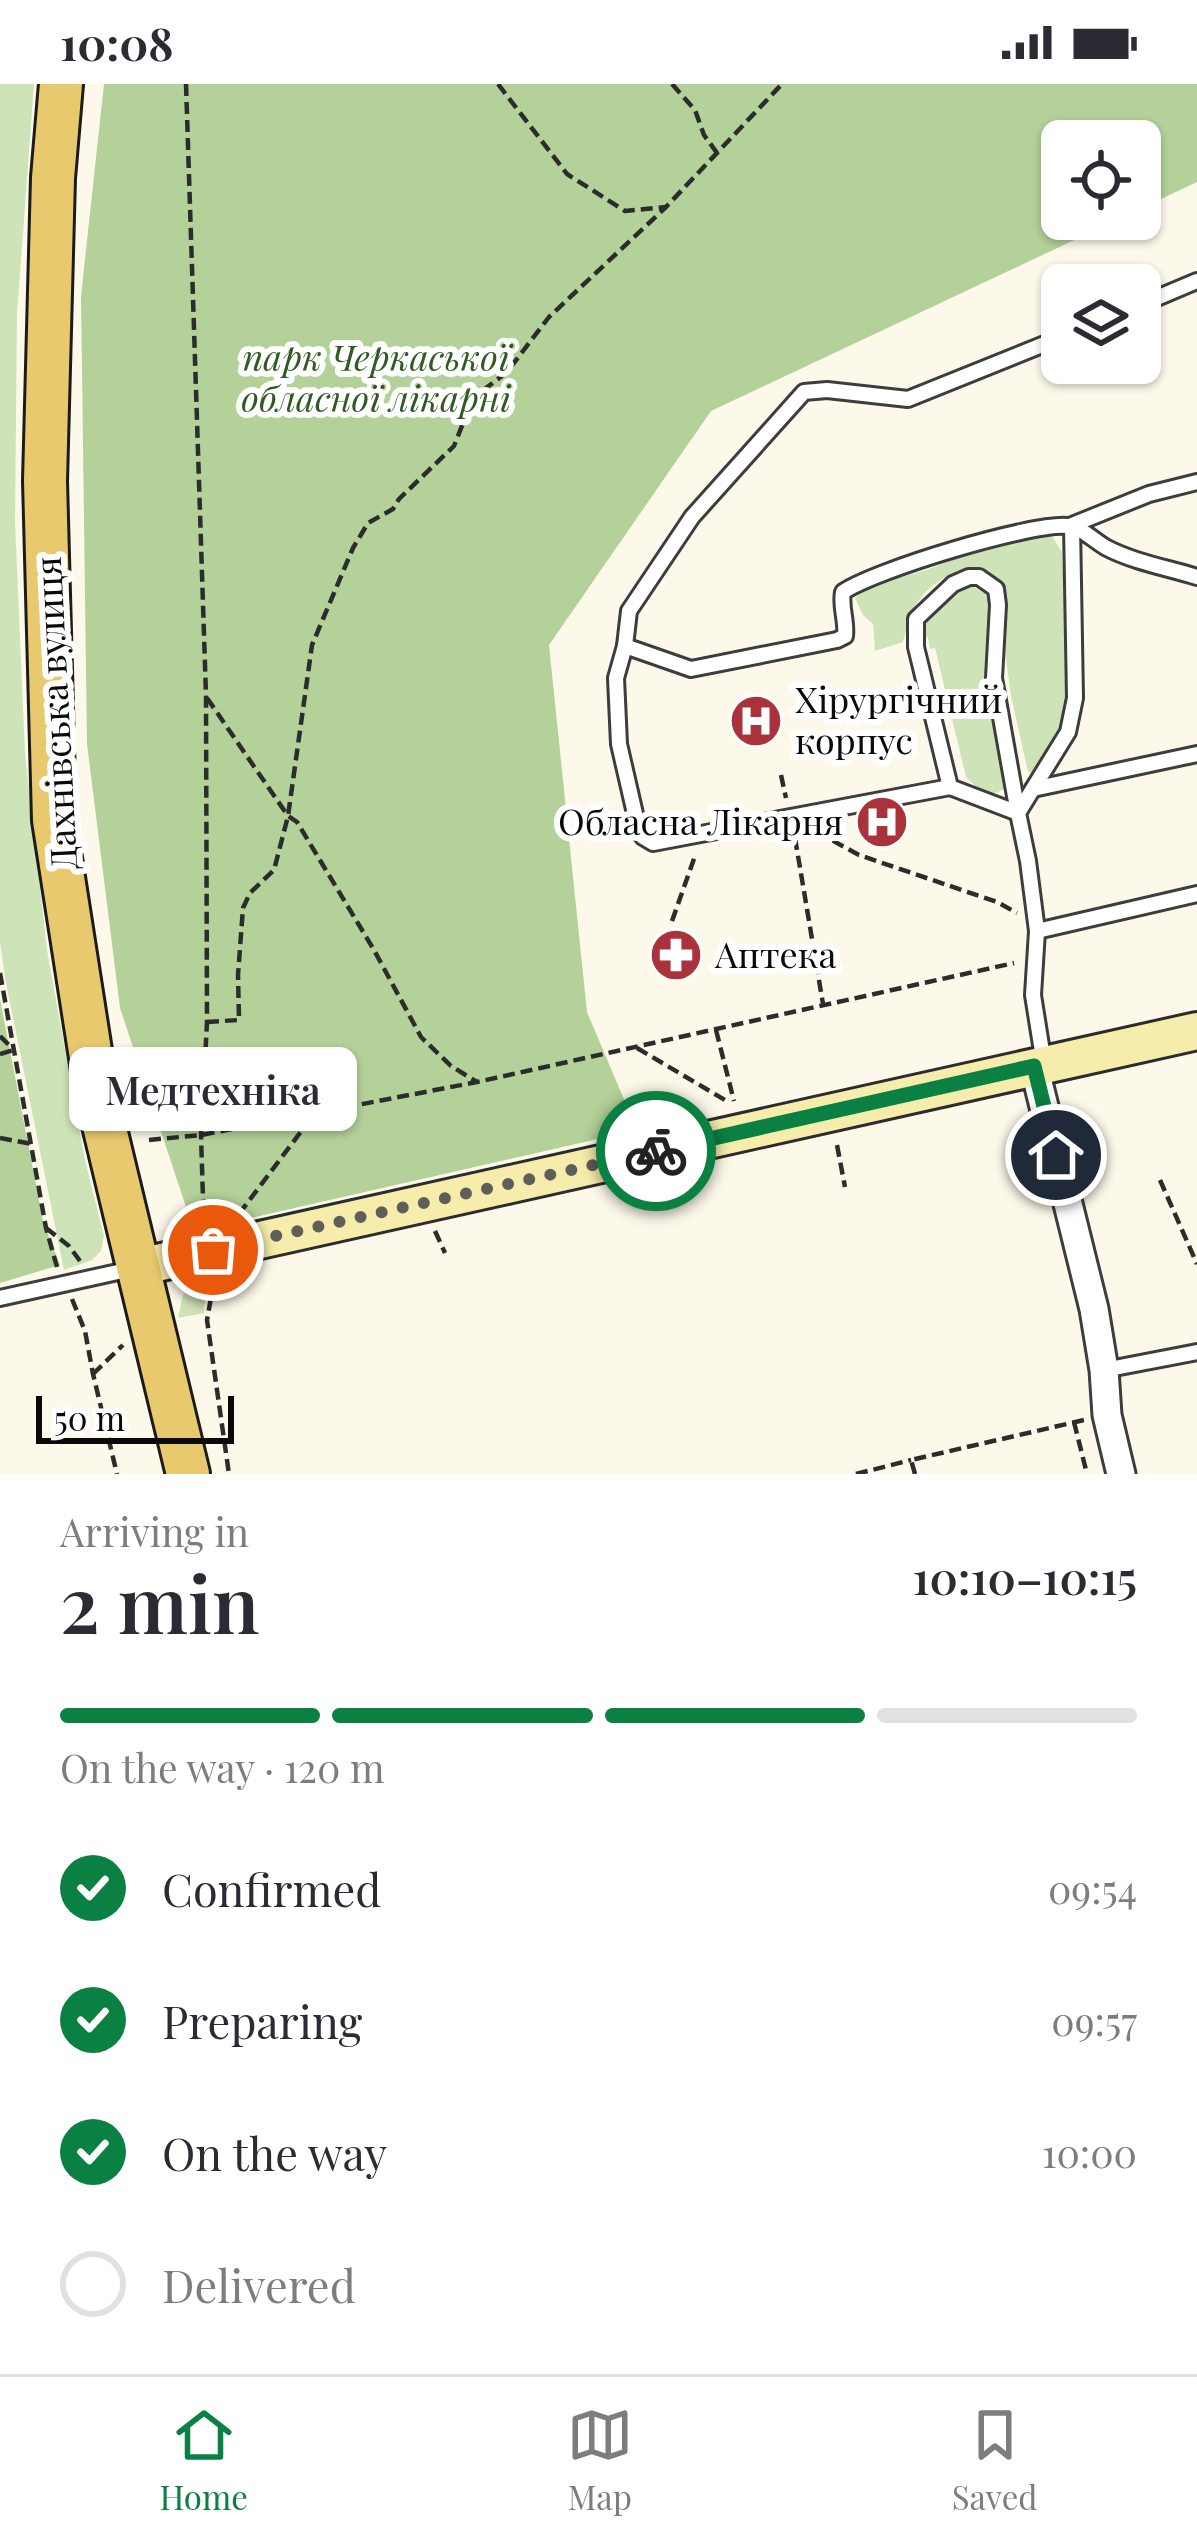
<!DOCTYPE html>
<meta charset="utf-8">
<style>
body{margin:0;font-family:"Playfair Display",serif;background:#f7f7f7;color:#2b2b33;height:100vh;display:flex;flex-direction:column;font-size:45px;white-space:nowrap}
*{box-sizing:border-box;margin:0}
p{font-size:39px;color:#7c7c81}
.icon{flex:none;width:66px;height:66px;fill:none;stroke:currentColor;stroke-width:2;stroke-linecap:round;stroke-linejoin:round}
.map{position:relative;height:1390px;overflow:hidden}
.details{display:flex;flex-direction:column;background:#fff;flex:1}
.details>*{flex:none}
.controls{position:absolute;left:1041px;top:36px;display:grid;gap:24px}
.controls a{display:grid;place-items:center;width:120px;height:120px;border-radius:18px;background:#fff;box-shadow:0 3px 9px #0004;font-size:60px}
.scale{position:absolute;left:36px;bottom:30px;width:198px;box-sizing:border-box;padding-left:12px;border:6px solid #0a0a0a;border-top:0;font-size:33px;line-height:42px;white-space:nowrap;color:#0a0a0a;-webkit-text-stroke:9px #fff;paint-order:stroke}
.pin{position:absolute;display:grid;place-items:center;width:102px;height:102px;color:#fff;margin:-51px;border:6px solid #fff;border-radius:50%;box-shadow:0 3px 12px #0007}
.courier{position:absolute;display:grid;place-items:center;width:120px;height:120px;margin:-60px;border:9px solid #0b8043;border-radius:50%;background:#fff;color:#222;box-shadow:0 3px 15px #0007}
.bubble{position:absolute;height:84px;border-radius:18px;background:#fff;box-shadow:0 3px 9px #0004;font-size:39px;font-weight:600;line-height:84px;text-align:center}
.overview em{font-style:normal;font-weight:600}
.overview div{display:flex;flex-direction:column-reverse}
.overview{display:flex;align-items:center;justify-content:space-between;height:204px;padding:0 60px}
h1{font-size:78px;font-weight:600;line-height:90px}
.bar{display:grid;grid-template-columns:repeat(4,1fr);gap:18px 12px;align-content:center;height:144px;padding:0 60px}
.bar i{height:15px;border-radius:9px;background:#e1e1e2}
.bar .selected{background:#0b8043}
.bar p{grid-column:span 4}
ol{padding:0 60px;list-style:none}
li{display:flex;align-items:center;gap:36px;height:132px}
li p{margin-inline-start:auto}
li .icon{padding:12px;border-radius:50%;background:#0b8043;color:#fff;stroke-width:4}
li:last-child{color:#7c7c81}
li i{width:66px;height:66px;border:6px solid #e1e1e2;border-radius:50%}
.status{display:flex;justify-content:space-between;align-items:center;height:84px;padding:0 60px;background:#fff;direction:ltr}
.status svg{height:33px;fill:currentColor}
.tab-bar{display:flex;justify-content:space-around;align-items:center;height:168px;border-top:3px solid #e1e1e2;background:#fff;font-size:33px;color:#7c7c81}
.tab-bar a{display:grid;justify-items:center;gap:6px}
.tab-bar .selected{color:#0b8043}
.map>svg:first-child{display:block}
.green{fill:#cfe3b8}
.forest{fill:#b4d199}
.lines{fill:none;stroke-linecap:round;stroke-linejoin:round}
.lane-casing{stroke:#3d3d3d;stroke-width:20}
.street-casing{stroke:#3d3d3d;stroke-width:33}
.secondary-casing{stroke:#2c2c2c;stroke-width:42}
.primary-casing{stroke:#1b1b1b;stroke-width:48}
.path{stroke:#2c2c2c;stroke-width:4.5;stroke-dasharray:12 6;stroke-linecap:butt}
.lane{stroke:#fff;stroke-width:14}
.street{stroke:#fff;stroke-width:27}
.secondary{stroke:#f6ecac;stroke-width:36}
.primary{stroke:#e9c96e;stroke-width:42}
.done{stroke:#5f5e58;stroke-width:12;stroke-dasharray:0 21.6}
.route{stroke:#0b8043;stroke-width:15}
.labels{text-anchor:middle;stroke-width:12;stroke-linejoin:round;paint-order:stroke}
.park-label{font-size:36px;font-style:italic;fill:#2f5a23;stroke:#fff}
.poi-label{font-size:36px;fill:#0a0a0a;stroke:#fff;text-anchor:start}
.street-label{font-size:36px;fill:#0a0a0a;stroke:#fff}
</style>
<div class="status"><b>10:08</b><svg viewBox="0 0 49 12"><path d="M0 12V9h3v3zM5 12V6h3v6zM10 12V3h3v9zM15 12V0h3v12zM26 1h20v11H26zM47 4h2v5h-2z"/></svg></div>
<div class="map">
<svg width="1197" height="1390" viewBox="0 0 1197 1390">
<rect width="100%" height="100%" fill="#fdf9ea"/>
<g class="green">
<polygon points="0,0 34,0 17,230 15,438 25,669 47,866 85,1076 104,1152 101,1167 92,1176 64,1186 5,894 0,857"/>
<path d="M1045,449L1052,452L1062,468L1068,602L1064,643L1034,689L1028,688L1011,612L1005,568L1006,504L999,495L980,484C950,486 924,501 911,530C907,539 906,549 903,558L875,567L873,540L863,531L855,514C874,496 902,494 926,486C964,473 1004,452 1045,449Z"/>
<path d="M972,502L987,511L990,523L985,599L1006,700L1005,704C989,716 978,705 966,693L935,564L930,565L928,553H924C925,527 946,506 972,502Z"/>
<polygon points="206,1189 204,1229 178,1234 183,1211"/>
</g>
<g class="forest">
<polygon points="104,0 1197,0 1197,98 1140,125 1140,57 1062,57 1062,135 1119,135 711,327 549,561 587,928 637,1046 194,1147 120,924 87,660 81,212"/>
<polygon points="0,915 43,1137 60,1181 0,1199"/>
</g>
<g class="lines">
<g class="lane-casing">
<g id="lane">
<polyline points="1140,221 1197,197"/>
<path d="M1062,253L908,315L827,306L804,308L692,433L629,527L625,562L691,585L837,556L845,552C847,537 840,523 843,508C875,486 1030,439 1067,442C1082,443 1094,457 1107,464C1134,478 1168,484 1197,493"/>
<polygon points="969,493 979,493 996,505 998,521 994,594 1018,729 950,703 916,563 916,535 953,500"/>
<polyline points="625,562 616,594 619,660 639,747 643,753 653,759 950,703"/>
<polyline points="1033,705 1197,670"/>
<polyline points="1037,847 1197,810"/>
<polyline points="1044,980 1033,911 1037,847 1028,777 1018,729 1068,648 1075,614 1072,441 1149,410 1197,398"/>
<polyline points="0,1214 136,1184"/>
<polyline points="1104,1286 1197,1268"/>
</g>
</g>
<g class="street-casing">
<polyline id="street" points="1034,982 1094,1225 1104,1286 1107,1331 1121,1390"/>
</g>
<g class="secondary-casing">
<polyline id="secondary" points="139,1183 1197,947"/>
</g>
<g class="primary-casing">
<polyline id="primary" points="61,0 53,94 45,397 54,736 97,1012 188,1390"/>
</g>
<g class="path">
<polyline points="186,0 206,612 207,938 201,1051 203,1115 209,1139"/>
<polyline points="498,0 567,90 625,127 666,123"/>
<polyline points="672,0 695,26 704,51 717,69"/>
<polyline points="207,614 288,732 297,738 374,866 421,953 451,982 477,998"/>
<polyline points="781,691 786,714"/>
<polyline points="817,748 859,771 997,818 1017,829"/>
<polyline points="795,754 823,920"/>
<polyline points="672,837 695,772"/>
<polyline points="0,889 46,1144 57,1183"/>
<polyline points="207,938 239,936 238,891 243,824 250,809 274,786 288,732 312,561 353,464 368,439 393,425 399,415 454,362 473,314 507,288 549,233 666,123 782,0"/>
<polyline points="716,946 734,1017"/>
<polyline points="0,952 14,966"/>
<polyline points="637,964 730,1019"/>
<polyline points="0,970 14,966"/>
<polyline points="0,1054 32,1060"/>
<polyline points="149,1056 201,1051 477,998 1014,879"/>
<polyline points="837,1061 845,1103"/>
<polyline points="1160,1096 1197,1180"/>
<polyline points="239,1130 315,1029"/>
<polyline points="46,1144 69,1162 80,1177"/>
<polyline points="435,1147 445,1169"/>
<polyline points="214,1197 207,1236 229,1390"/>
<polyline points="72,1215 85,1247 93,1290 117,1390"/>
<polyline points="93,1290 123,1261"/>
<polyline points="1074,1338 1087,1390"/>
<polyline points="856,1390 911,1376"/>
<polyline points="915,1390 911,1376 1084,1336"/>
</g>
<use href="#lane" class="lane"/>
<use href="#street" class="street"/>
<use href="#secondary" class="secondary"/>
<use href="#primary" class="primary"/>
</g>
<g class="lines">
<polyline class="done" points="213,1166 656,1067"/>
<polyline class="route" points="656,1067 1034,982 1056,1071"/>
</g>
<defs>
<g id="hospital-disc" transform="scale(2.7)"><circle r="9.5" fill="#aa333b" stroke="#fff"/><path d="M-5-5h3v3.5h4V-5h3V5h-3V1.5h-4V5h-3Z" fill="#fff"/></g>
<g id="pharmacy-disc" transform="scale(2.7)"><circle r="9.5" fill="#aa333b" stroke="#fff"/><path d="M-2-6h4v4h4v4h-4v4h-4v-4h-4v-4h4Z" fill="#fff"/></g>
</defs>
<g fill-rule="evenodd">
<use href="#hospital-disc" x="756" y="637"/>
<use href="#hospital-disc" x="882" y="738"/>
<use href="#pharmacy-disc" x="676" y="871"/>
</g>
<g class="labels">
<g class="park-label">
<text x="376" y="287">парк Черкаської<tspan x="376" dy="41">обласної лікарні</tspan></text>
</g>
<g class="poi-label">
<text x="795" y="629">Хірургічний<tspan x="795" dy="41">корпус</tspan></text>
<text x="843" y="751" text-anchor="end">Обласна Лікарня</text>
<text x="715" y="884">Аптека</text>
</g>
<g class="street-label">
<text transform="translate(56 629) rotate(-93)" y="13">Дахнівська вулиця</text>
</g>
</g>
</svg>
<div class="controls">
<a><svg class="icon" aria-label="locate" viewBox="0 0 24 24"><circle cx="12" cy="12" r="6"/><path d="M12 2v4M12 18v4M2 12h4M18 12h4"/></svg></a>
<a><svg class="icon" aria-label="layers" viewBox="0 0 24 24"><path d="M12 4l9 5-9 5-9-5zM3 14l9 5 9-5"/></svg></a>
</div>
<div class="scale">50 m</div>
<div class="pin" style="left:213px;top:1166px;background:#ea580c"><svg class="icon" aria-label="bag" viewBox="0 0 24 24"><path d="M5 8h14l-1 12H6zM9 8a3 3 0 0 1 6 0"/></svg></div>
<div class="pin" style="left:1056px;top:1071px;background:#1f2937"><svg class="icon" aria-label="home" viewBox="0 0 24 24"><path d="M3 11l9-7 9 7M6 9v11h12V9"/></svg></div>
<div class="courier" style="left:656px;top:1067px"><svg class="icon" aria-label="bike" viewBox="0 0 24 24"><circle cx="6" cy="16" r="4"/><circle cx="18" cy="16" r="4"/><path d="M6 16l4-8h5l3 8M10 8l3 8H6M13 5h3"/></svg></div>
<div class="bubble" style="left:69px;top:963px;width:288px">Медтехніка</div>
</div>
<section class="details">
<div class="overview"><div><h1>2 min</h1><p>Arriving in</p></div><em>10:10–10:15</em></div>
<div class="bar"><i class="selected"></i><i class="selected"></i><i class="selected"></i><i></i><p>On the way · 120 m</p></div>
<ol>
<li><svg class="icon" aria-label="check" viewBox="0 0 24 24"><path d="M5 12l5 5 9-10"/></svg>Confirmed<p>09:54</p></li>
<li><svg class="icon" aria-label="check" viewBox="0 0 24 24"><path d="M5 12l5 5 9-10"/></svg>Preparing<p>09:57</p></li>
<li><svg class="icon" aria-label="check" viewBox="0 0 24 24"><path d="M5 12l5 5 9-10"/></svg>On the way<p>10:00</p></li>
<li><i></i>Delivered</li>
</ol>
</section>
<nav class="tab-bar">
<a class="selected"><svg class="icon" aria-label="home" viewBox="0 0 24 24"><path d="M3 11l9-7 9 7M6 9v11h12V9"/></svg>Home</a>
<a><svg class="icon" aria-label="map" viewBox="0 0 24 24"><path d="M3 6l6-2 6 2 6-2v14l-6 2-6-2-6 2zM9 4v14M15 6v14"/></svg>Map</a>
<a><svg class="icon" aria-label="saved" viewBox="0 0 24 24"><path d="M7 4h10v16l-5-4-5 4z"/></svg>Saved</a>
</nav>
